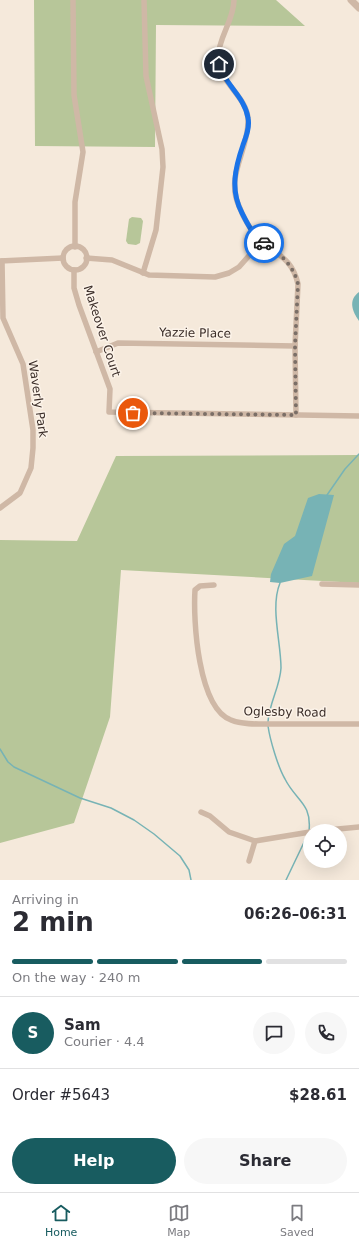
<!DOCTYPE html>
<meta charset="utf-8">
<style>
body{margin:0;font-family:"DejaVu Sans",sans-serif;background:#f7f7f7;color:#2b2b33;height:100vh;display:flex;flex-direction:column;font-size:15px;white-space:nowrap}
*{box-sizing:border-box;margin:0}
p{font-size:13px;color:#7c7c81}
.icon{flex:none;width:22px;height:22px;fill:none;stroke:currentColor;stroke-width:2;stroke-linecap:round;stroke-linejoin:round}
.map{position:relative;height:880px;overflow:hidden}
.panel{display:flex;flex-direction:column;background:#fff;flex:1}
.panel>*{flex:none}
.buttons{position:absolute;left:303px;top:824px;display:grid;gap:8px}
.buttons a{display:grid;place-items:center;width:44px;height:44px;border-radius:50%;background:#fff;box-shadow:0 4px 16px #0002;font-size:20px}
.pin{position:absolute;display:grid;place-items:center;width:34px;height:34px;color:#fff;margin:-17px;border:2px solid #fff;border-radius:50%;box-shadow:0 1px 4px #0007}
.courier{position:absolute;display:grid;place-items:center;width:40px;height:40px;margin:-20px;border:3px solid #1a73e8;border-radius:50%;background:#fff;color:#222;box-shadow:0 1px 5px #0007}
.overview em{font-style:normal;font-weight:700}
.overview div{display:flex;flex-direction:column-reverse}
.overview{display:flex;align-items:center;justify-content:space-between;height:68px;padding:0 12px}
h1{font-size:26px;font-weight:700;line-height:30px}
.bar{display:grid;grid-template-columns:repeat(4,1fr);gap:6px 4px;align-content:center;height:48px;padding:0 12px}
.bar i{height:5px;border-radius:3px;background:#e1e1e2}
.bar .current{background:#185c60}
.bar p{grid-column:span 4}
.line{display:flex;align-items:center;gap:10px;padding:0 12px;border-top:1px solid #e1e1e2}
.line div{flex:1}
.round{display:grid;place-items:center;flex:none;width:42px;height:42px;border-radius:21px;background:#f7f7f7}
.button{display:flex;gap:8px;margin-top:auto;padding:8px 12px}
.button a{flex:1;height:46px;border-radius:24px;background:#185c60;color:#fff;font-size:16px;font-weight:700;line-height:46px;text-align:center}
.button a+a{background:#f7f7f7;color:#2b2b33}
.dock{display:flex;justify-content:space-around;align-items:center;height:56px;border-top:1px solid #e1e1e2;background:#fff;font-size:11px;color:#7c7c81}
.dock a{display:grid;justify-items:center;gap:2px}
.dock .current{color:#185c60}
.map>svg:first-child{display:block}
.green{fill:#b7c699}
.water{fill:#77b3b5}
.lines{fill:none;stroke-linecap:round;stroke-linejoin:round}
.stream{stroke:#77b3b5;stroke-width:1.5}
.minor{stroke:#cfb8a6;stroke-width:5.5}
.tertiary{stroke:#cfb8a6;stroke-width:7}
.done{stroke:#7b6f67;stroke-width:4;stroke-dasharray:0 7.2}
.route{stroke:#1a73e8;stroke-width:5}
.labels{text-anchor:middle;stroke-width:3;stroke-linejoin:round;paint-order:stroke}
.street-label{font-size:12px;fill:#3a2d28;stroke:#fcf3e9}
</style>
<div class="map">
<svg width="359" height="880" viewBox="0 0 359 880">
<rect width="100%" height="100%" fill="#f5e9db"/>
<g class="green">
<polygon points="34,0 276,0 305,26 156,25 155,147 35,146"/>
<polygon points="132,217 141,218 143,221 140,243 136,245 128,244 126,241 129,219"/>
<polygon points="359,455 359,583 121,570 110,717 74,823 0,843 0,540 77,541 116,456"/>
</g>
<g class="water">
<path d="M359,292V321C352,311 348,300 359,292Z"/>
<polygon points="319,494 334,495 312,576 280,583 270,582 271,574 284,544 295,536 308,498"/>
</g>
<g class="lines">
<g class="stream">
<polyline points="327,495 345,469 359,454"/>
<path d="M268,722C269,703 280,687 281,668C281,642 270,607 280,583"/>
<path d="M268,726C270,740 278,767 285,779C296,801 312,803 309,831"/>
<polyline points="0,749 8,762 14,767 80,798 111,808 134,820 154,834 180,856 189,870 191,880"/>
<polyline points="286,880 308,834"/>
</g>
<g class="minor">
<polyline points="73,0 74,95 83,152 75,202 75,247"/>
<path d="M234,0C234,20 218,38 218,58C219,83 248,97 248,120C249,150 225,176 239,206C244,219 251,232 262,241C279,256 292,259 298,284L295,346L296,415"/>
<circle cx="75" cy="258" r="12"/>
<polyline points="86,258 112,260 149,275 215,277 229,273 239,267 262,241"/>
<polyline points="0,261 63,258"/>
<polyline points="74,270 74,288 79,305 110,389 109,412 359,416"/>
<polyline points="143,273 156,230 163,167 162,149 146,76 144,0"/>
<polyline points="96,352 118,343 295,346"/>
<polyline points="0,508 20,493 31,468 33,448 33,430 23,364 3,318 2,261"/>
<polyline points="322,584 359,585"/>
<path d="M214,585L200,586L195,590C193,620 198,708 231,720C243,725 260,724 273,724C302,724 330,724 359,724"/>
<polyline points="201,812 210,816 229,832 255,841 310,832"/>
<polyline points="317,831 359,827"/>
<polyline points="249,861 255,841"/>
</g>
<polyline class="tertiary" points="351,0 359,8"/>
</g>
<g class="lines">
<path class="done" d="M133,413L296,415L295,346L298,284C293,264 280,254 264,243"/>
<path class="route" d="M219,64C224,84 245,97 248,118C250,127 246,137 243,145C235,168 230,190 242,213C248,225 253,235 264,243"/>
</g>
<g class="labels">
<g class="street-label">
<text transform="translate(102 331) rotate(72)" y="4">Makeover Court</text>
<text transform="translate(195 333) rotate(1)" y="4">Yazzie Place</text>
<text transform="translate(38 399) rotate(82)" y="4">Waverly Park</text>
<text transform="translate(285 712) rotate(1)" y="4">Oglesby Road</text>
</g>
</g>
</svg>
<div class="buttons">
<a><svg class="icon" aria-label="locate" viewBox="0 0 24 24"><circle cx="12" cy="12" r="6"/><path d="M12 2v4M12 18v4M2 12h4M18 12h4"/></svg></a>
</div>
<div class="pin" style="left:133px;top:413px;background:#ea580c"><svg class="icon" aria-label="bag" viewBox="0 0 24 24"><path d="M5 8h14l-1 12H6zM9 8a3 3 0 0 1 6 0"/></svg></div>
<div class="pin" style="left:219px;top:64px;background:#1f2937"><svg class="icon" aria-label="home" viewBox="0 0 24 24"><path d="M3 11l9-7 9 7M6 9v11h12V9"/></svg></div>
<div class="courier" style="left:264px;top:243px"><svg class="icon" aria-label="car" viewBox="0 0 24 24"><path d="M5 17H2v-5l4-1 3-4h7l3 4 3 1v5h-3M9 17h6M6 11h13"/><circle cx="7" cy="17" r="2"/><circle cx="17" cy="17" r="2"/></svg></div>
</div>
<section class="panel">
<div class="overview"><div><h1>2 min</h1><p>Arriving in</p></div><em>06:26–06:31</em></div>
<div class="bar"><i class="current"></i><i class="current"></i><i class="current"></i><i></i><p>On the way · 240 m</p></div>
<div class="line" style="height:72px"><b class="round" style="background:#185c60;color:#fff">S</b><div><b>Sam</b><p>Courier · 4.4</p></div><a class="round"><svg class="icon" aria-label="chat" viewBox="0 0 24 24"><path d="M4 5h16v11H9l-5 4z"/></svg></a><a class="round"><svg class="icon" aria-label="phone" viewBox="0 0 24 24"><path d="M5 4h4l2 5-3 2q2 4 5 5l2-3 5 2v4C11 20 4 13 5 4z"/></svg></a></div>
<div class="line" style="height:52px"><div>Order #5643</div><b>$28.61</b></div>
<div class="button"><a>Help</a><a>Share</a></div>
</section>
<nav class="dock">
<a class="current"><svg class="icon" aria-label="home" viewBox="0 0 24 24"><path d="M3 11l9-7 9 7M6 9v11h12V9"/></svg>Home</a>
<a><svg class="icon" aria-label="map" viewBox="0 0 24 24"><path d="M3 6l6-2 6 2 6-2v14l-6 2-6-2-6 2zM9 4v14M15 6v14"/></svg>Map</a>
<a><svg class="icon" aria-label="saved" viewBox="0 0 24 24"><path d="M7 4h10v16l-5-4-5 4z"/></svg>Saved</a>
</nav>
